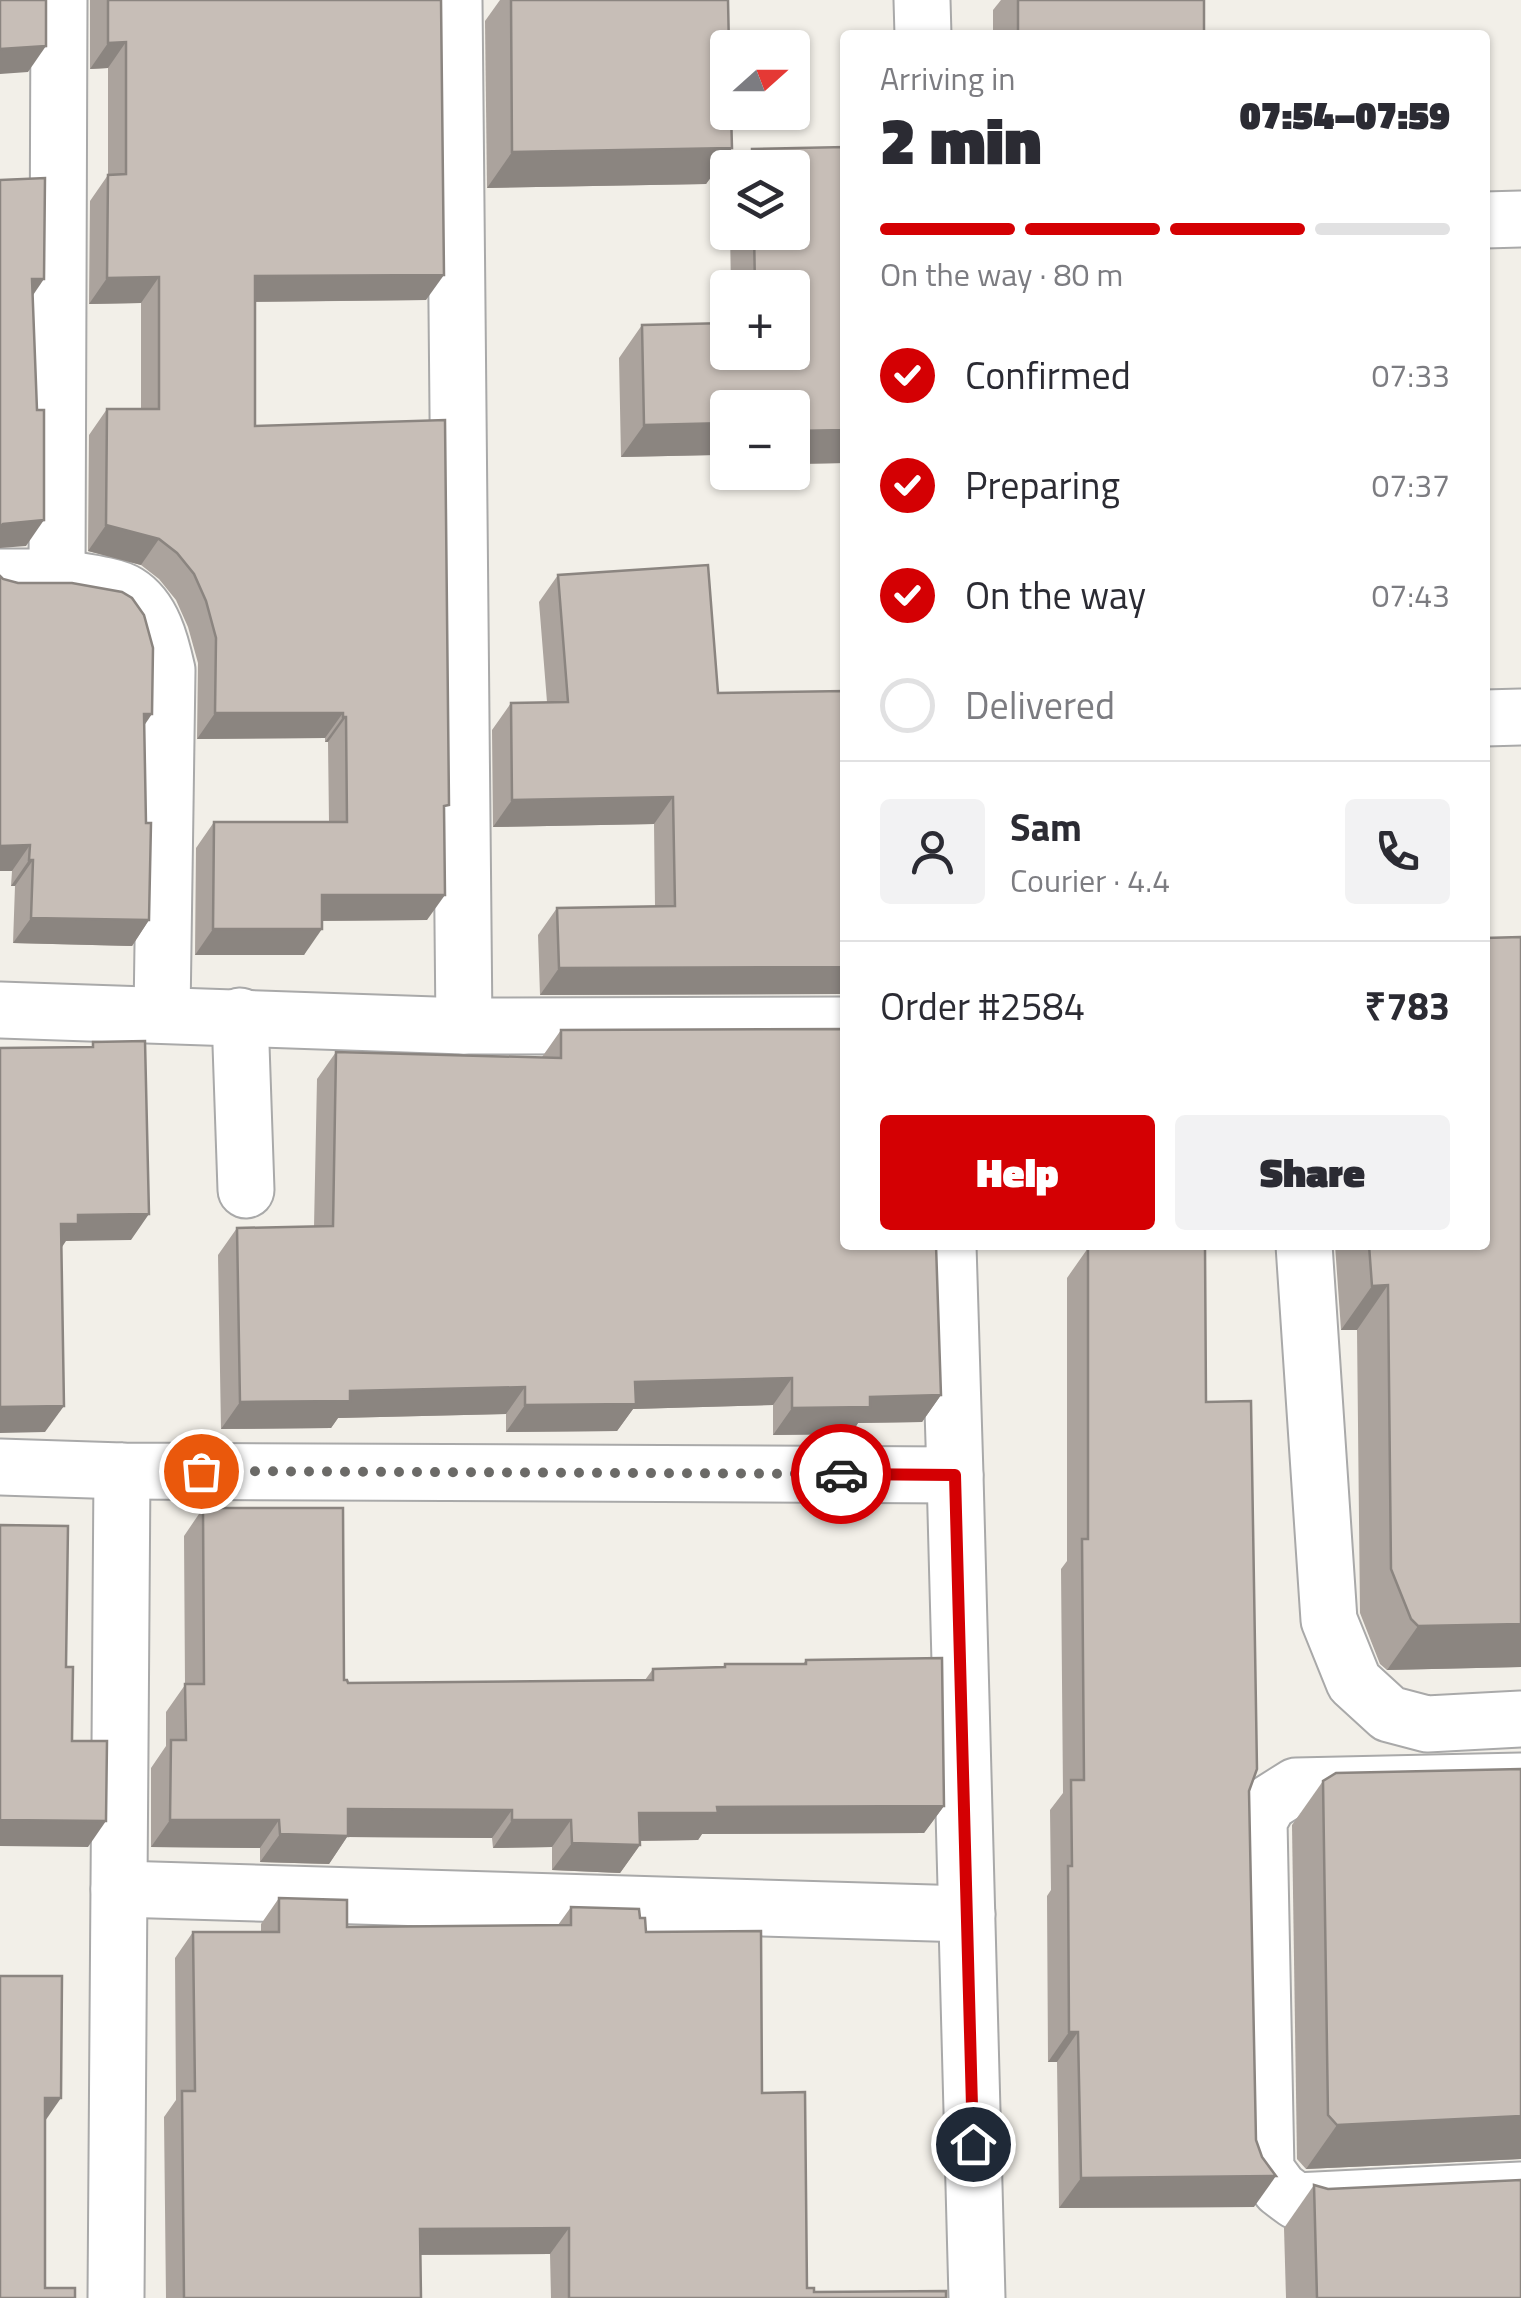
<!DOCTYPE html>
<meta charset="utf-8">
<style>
body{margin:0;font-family:"Titillium Web",sans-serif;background:#f2f2f3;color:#2b2b33;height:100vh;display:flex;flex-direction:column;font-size:38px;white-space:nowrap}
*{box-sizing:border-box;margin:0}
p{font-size:32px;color:#7c7c81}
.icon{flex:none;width:55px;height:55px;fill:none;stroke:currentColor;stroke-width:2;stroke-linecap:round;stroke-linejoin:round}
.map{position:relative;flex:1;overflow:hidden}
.panel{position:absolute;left:840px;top:30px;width:650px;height:1220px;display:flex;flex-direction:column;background:#fff;border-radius:10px;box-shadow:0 2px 8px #0004}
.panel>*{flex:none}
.needle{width:65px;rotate:69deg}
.tools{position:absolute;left:710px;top:30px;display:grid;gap:20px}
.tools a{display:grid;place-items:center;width:100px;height:100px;border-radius:10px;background:#fff;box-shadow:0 2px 8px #0004;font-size:50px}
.pin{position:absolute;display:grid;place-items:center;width:85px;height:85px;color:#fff;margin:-42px;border:5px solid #fff;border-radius:50%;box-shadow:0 2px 10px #0007}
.courier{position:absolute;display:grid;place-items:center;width:100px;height:100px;margin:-50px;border:8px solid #d40003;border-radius:50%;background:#fff;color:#222;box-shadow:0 2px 12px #0007}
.head em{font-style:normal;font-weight:800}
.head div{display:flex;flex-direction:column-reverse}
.head{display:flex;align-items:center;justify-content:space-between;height:170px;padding:0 40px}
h1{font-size:65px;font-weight:800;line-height:75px}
.bar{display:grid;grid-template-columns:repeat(4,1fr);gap:15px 10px;align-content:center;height:120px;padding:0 40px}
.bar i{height:12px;border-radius:8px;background:#e1e1e2}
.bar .current{background:#d40003}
.bar p{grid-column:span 4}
.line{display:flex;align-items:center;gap:25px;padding:0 40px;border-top:2px solid #e1e1e2}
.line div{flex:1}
.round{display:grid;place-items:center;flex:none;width:105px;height:105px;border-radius:10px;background:#f2f2f3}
ol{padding:0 40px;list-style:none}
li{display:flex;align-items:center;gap:30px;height:110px}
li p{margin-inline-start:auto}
li .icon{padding:10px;border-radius:50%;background:#d40003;color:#fff;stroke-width:4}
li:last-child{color:#7c7c81}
li i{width:55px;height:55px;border:5px solid #e1e1e2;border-radius:50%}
.action{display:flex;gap:20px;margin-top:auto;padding:20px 40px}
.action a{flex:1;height:115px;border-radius:10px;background:#d40003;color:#fff;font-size:40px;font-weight:800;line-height:115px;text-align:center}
.action a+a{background:#f2f2f3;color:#2b2b33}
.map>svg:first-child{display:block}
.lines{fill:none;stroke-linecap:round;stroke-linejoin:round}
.minor-casing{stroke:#a9a9a9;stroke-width:59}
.minor{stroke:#fff;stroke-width:55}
.wall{fill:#aba39d}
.shaded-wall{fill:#8b8580}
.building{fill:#c7beb7;stroke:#8b8580;stroke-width:2.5}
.done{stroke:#6b6a67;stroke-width:10;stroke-dasharray:0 18}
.route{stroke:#d40003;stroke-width:12}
</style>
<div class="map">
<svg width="1521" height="2298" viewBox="0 0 1521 2298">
<rect width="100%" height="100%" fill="#f2efe8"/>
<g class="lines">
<g class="minor-casing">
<g id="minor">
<polyline points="454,0 464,1026 845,1025"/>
<polyline points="922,0 923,35"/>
<polyline points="1485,220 1521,219"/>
<polyline points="0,577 57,577 59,0"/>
<path d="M57,577C75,581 113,584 127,593C153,609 161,643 167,670L162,1014"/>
<polyline points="1485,718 1521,717"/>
<polyline points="0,1010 464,1026"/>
<polyline points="240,1016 246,1190"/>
<polyline points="1304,1245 1329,1620 1354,1682 1389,1714 1427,1724 1521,1719"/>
<polyline points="0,1467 122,1471 955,1475 948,1245"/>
<polyline points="955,1475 977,2298"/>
<polyline points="1521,1781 1296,1786 1269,1803 1259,1821 1266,2170 1280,2189 1296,2201 1521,2190"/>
<polyline points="119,1889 967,1914"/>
<polyline points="116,2298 122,1471"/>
</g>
</g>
<use href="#minor" class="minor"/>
</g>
<g class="wall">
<polygon points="90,0 441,0 426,300 255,302 255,426 444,812 427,920 322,921 304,955 195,955 196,848 214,822 329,822 328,742 325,742 325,738 197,739 198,663 188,627 176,600 159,579 141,565 88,551 89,435 107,409 141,409 141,303 89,304 90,201 108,175 108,68 90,69"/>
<polygon points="500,0 728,0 732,148 706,184 487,188 485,21"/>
<polygon points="1001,0 1204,0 1204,35 993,35 993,10"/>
<polygon points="845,147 845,463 792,464 728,408 728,465 715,465 715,455 621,457 619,358 642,325 728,352 792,288 731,288 730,232 792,232 792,168 739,168 752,149"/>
<polygon points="558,575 718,693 845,994 540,995 538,935 557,908 655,906 654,824 493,827 492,730 511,703 547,702 539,602"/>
<polygon points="0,576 144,726 149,920 132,946 13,943 15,886 11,886 12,871 0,871"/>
<polygon points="561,1030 941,1395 922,1422 858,1423 851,1434 773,1435 773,1405 633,1409 617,1431 506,1432 506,1414 338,1418 331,1428 221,1429 218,1255 237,1228 314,1227 317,1079 336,1052 542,1057"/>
<polygon points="1335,1245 1485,1245 1521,1667 1387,1670 1380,1664 1360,1613 1357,1330 1341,1330"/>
<polygon points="1088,1248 1206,1402 1249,1791 1254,2207 1059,2208 1057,2062 1048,2062 1047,1896 1051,1890 1050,1810 1063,1793 1061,1569 1067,1561 1067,1278"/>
<polygon points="203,1508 348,1683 645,1680 653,1669 723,1667 725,1664 803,1664 806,1660 944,1806 924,1833 702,1834 698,1840 640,1841 640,1845 620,1873 552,1870 552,1847 493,1848 492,1838 347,1837 329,1864 260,1862 260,1848 151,1847 151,1768 166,1746 166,1712 185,1685 184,1536"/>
<polygon points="1521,1769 1521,2159 1306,2169 1297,2159 1292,1825 1323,1781"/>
<polygon points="279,1898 347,1927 558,1925 571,1907 640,1918 646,1932 762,2093 807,2288 814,2292 946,2298 551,2298 550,2254 420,2255 421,2298 166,2298 164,2117 176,2100 175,1958 193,1932 261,1932 261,1924"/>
<polygon points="1314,2185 1328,2189 1521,2298 1286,2298 1284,2228"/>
</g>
<g class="shaded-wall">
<polygon points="126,42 108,68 90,69 108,43"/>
<polygon points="46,46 28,72 0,74 0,49"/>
<polygon points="732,148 706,184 487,188 512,152"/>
<polygon points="444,275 426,300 237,302 255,276"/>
<polygon points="159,277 141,303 89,304 107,278"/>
<polygon points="32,279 44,279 27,304"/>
<polygon points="728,423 728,437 715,455 621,457 644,425"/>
<polygon points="845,430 845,463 792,464 792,431"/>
<polygon points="728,448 728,465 715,465"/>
<polygon points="44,520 26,546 0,548 0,527 3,524"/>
<polygon points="106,525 159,539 141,565 88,551"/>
<polygon points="215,713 343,713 325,738 197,739"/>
<polygon points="144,714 152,714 135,739"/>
<polygon points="343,717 346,717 328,742 325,742"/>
<polygon points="673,797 654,824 493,827 512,800"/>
<polygon points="30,845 12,871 0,871 0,846"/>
<polygon points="29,860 33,860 15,886 11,886"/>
<polygon points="322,895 445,895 427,920 304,921"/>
<polygon points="31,918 149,920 132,946 13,943"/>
<polygon points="213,929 322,929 304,955 195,955"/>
<polygon points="845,967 845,994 540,995 559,968"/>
<polygon points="149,1214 131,1240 66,1241 60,1250 61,1224 78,1215"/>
<polygon points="1388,1285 1357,1330 1341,1330 1372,1286"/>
<polygon points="792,1378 773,1405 633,1409 617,1431 506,1432 525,1405 635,1382"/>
<polygon points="525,1387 506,1414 338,1418 331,1428 221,1429 240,1402 350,1391"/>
<polygon points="941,1395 922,1422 858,1423 851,1434 773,1435 792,1408 870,1397"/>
<polygon points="64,1406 45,1432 0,1433 0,1407"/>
<polygon points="1521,1624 1521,1667 1387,1670 1418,1626"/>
<polygon points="944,1806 924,1833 702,1834 698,1840 620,1841 639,1813 717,1807"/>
<polygon points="348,1809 512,1810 492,1838 347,1837 329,1864 260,1862 280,1834"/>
<polygon points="0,1820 106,1821 88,1847 0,1846"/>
<polygon points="170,1820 279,1820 260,1848 151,1847"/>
<polygon points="512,1820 571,1820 552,1847 493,1848"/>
<polygon points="572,1843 640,1845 620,1873 552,1870"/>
<polygon points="1069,2032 1078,2032 1057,2062 1048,2062"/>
<polygon points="45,2098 61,2098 43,2124"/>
<polygon points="1521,2116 1521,2159 1306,2169 1337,2125"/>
<polygon points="1276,2176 1254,2207 1059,2208 1081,2178"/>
<polygon points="569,2228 550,2254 401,2255 420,2229"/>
</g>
<g class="building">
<polygon points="0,0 46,0 46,46 0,49"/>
<polygon points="108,0 441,0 444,275 255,276 255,426 445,420 449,805 444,806 445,895 322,895 322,929 213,929 214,822 347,822 346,717 343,717 343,713 215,713 216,638 206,601 194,574 177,553 159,539 106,525 107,409 159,409 159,277 107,278 108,175 126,174 126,42 108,43"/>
<polygon points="511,0 728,0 729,48 728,48 728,112 731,112 732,148 512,152"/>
<rect x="1018" y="0" width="186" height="35"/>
<polygon points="845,147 845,430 792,431 792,408 728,408 728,423 644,425 642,325 728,323 728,352 792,352 792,288 755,288 754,232 792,232 792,168 752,168 752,149"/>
<polygon points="45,178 44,279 32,279 37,410 44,410 44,520 3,524 0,527 0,180"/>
<polygon points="708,565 718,693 845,691 845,967 559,968 557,908 675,906 673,797 512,800 511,703 568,702 558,575"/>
<polygon points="0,576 3,579 18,583 72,583 122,592 132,598 144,615 153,648 152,714 144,714 146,823 151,823 149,920 31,918 33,860 29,860 30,845 0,846"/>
<polygon points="1521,937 1521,1624 1418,1626 1411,1619 1391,1569 1388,1285 1372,1286 1369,1245 1485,1245 1485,938"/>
<polygon points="845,1029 845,1245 936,1245 941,1395 870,1397 870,1407 792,1408 792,1378 635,1382 636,1404 525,1405 525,1387 350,1391 350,1401 240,1402 237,1228 333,1226 336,1052 561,1058 561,1030"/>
<polygon points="145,1041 149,1214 78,1215 78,1224 61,1224 64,1406 0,1407 0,1048 93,1047 93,1042"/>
<polygon points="1205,1247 1206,1402 1251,1401 1257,1769 1249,1791 1256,2140 1262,2157 1276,2176 1081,2178 1078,2032 1069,2032 1068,1866 1072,1866 1071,1780 1084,1780 1082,1539 1088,1539 1088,1248"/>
<polygon points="203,1508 343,1508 344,1680 347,1680 348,1683 653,1680 653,1669 725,1667 725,1664 806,1664 806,1660 942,1658 944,1806 717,1807 718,1813 639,1813 640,1845 572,1843 571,1820 512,1820 512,1810 348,1809 348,1836 280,1834 279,1820 170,1820 171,1740 186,1740 185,1684 204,1684"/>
<polygon points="0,1525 68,1526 66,1667 73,1667 72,1741 107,1741 106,1821 0,1820"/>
<polygon points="1521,1769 1521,2116 1337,2125 1328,2115 1323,1781 1336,1773"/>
<polygon points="279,1898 347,1900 347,1927 571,1925 571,1907 639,1909 640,1918 645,1918 646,1932 761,1931 762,2093 805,2092 807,2288 814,2288 814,2292 946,2291 946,2298 569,2298 569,2228 420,2229 421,2298 184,2298 182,2091 195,2091 193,1932 279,1932"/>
<polygon points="0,1976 62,1976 61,2098 45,2098 45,2288 75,2288 75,2298 0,2298"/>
<polygon points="1521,2180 1521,2298 1317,2298 1314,2185 1328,2189"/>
</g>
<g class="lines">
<polyline class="done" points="201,1471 841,1474"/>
<polyline class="route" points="841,1474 955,1475 973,2144"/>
</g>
</svg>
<div class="tools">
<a><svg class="needle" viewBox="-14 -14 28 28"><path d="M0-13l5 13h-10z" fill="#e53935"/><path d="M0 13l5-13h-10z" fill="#7c7c81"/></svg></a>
<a><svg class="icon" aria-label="layers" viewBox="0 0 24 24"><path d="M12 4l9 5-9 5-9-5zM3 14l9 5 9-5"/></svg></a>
<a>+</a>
<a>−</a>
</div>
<div class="pin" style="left:201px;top:1471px;background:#ea580c"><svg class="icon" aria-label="bag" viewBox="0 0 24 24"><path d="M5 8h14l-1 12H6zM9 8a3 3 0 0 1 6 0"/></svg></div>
<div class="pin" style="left:973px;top:2144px;background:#1f2937"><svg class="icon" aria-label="home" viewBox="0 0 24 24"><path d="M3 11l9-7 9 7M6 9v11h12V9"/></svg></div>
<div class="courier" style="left:841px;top:1474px"><svg class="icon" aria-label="car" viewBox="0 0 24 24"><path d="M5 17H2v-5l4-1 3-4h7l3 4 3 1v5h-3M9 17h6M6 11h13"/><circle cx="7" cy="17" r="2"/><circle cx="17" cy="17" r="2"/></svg></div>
<section class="panel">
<div class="head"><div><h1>2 min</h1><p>Arriving in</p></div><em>07:54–07:59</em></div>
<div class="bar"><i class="current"></i><i class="current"></i><i class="current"></i><i></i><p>On the way · 80 m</p></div>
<ol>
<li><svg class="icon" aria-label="check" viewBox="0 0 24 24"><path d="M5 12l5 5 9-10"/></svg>Confirmed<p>07:33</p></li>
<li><svg class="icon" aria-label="check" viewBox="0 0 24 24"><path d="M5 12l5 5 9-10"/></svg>Preparing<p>07:37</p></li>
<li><svg class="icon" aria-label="check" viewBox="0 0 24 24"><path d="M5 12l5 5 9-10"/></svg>On the way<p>07:43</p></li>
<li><i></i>Delivered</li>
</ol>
<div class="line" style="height:180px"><a class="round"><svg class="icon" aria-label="person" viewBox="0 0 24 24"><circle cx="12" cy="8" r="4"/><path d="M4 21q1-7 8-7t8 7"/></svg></a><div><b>Sam</b><p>Courier · 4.4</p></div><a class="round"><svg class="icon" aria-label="phone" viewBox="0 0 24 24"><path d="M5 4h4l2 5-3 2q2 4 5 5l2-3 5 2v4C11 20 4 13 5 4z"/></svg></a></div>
<div class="line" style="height:130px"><div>Order #2584</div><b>₹783</b></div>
<div class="action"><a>Help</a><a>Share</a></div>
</section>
</div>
